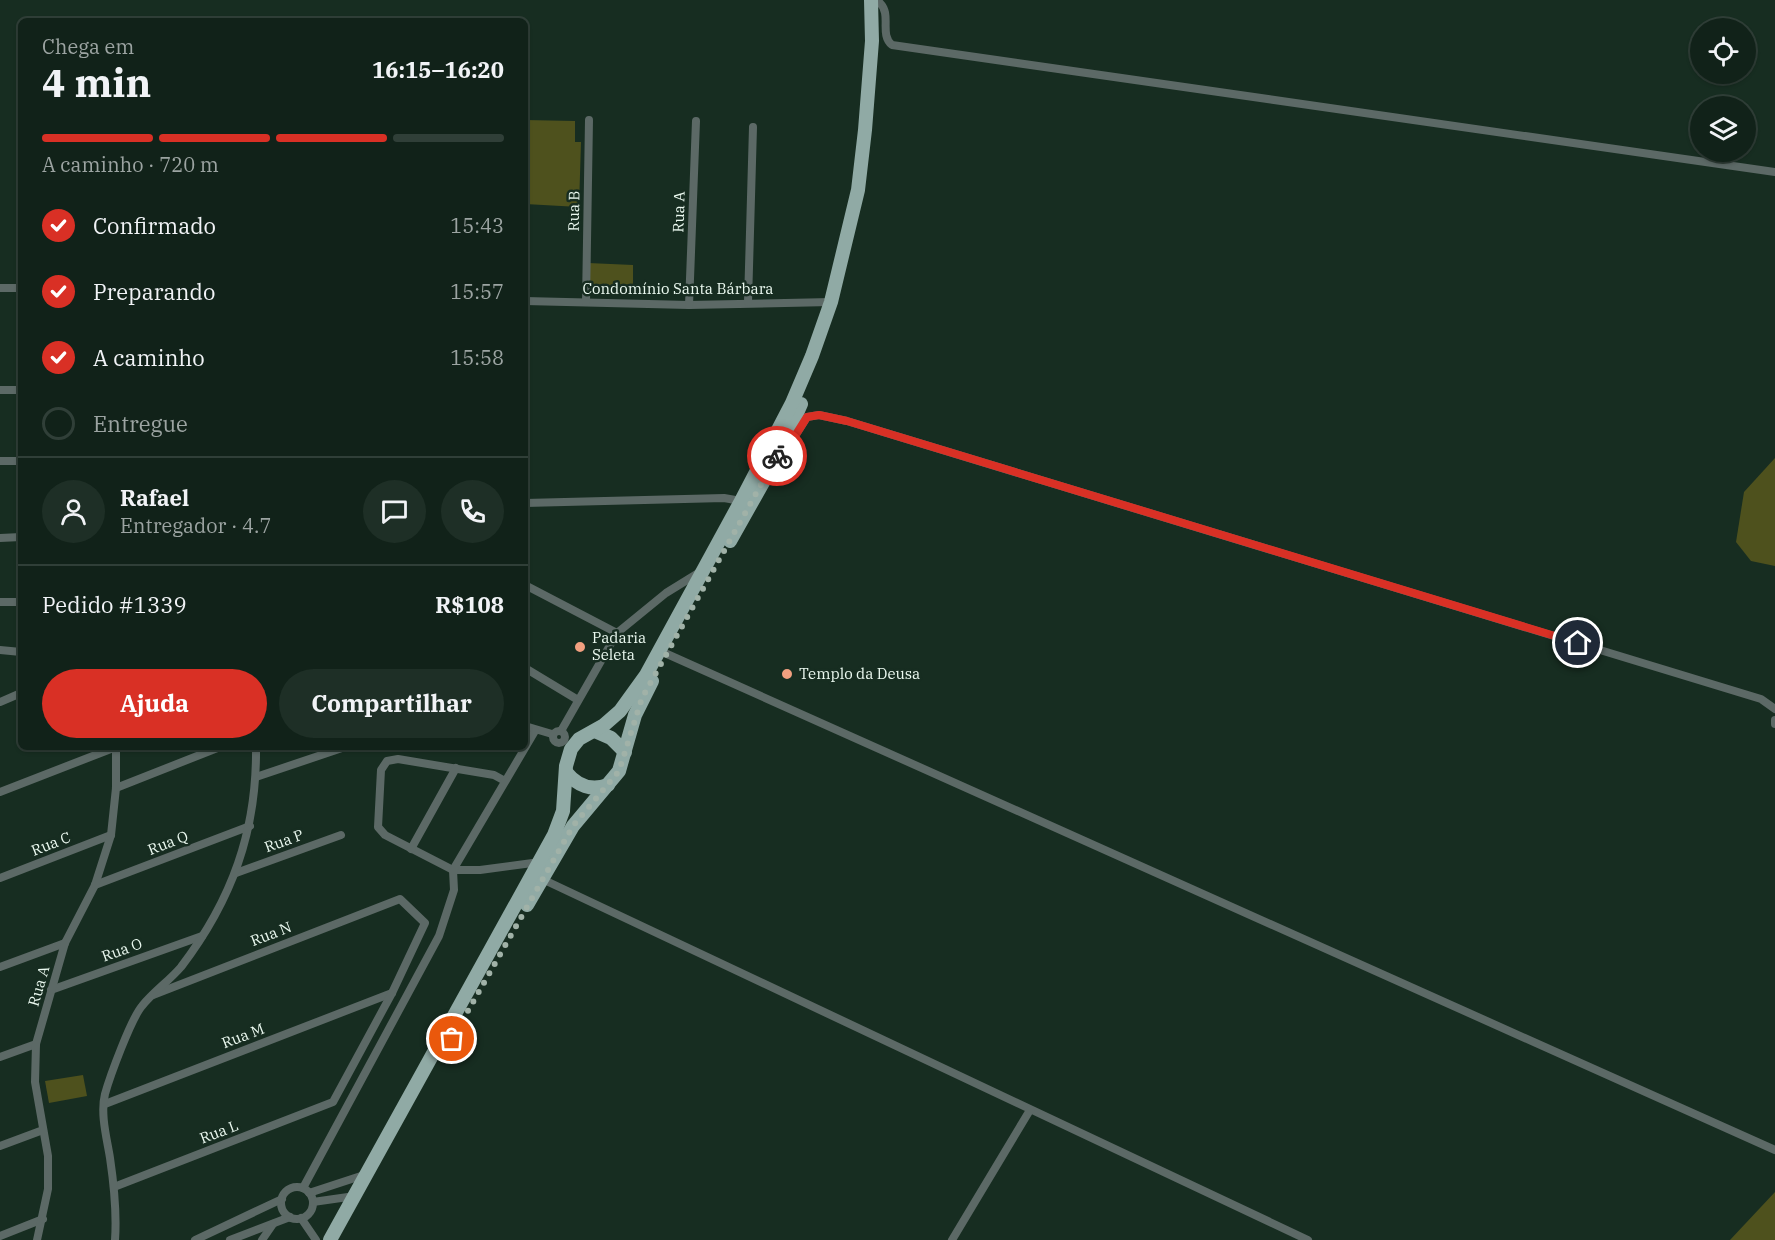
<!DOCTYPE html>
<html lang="pt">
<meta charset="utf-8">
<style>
body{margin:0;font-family:"IBM Plex Serif",serif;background:#1e2f26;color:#f1f3f6;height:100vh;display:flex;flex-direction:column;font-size:22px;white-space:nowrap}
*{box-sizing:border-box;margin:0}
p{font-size:20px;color:#9ca4a2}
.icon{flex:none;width:33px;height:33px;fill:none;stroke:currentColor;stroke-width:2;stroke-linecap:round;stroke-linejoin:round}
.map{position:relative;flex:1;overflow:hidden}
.drawer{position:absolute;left:18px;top:18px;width:510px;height:732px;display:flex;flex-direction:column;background:#112219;border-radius:9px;box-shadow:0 2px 4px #0004,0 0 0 2px #303f38}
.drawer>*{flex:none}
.controls{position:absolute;left:1690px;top:18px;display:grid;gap:12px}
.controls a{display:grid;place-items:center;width:66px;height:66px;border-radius:50%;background:#112219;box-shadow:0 2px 4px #0004,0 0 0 2px #303f38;font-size:30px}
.pin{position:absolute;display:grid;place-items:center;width:51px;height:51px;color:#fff;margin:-26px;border:3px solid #fff;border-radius:50%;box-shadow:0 2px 6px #0007}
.courier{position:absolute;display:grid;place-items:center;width:60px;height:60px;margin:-30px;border:4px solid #d93025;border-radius:50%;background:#fff;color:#222;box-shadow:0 2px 8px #0007}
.headline em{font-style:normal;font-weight:800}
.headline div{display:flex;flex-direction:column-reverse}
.headline{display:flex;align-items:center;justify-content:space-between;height:102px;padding:0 24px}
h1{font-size:39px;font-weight:800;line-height:45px}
.bar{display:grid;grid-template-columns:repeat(4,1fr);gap:9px 6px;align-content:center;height:72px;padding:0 24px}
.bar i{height:8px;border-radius:4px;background:#303f38}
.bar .active{background:#d93025}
.bar p{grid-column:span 4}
.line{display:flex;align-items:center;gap:15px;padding:0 24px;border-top:2px solid #303f38}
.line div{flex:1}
.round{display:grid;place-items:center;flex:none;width:63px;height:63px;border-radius:32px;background:#1e2f26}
ol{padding:0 24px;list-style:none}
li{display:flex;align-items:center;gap:18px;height:66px}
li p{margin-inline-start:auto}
li .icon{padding:6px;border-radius:50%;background:#d93025;color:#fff;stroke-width:4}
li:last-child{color:#9ca4a2}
li i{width:33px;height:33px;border:3px solid #303f38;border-radius:50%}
.action{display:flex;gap:12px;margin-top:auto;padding:12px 24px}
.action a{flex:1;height:69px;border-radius:36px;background:#d93025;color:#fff;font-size:24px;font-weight:800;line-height:69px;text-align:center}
.action a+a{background:#1e2f26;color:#f1f3f6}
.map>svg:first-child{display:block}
.green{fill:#4e511d}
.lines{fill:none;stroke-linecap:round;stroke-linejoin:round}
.street{stroke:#5c6966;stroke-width:8}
.primary{stroke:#90aaa5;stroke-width:14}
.done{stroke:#a1b2a8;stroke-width:6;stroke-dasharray:0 10.8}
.route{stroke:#d93025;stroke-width:8}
.poi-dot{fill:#f2a080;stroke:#172d21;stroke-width:2}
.labels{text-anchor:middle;stroke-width:5;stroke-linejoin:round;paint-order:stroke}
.street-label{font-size:15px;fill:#ebf9f0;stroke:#172d21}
.poi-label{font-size:15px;fill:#ebf9f0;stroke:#172d21;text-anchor:start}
</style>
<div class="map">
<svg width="1775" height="1240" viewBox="0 0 1775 1240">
<rect width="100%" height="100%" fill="#172d21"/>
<g class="green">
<polygon points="525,120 575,121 575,142 581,142 579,207 525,204"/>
<polygon points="588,263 633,265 633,295 588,294"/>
<polygon points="1775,458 1775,566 1751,561 1736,542 1744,492"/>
<polygon points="83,1075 87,1096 49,1103 45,1081"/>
<polygon points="1775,1192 1775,1240 1730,1240"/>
</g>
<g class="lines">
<g class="street">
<path d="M880,3C892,15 879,34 892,45L1775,172"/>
<polyline points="0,288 21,288"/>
<polyline points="525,301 689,305 831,302"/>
<polyline points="586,302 589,120"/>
<polyline points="748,302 753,127"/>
<polyline points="689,305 696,121"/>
<polyline points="0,390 21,390"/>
<polyline points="790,444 807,417 819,415 847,421 1761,699 1775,709"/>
<polyline points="0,461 21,461"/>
<polyline points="525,503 724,498 741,501"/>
<polyline points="0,538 21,537"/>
<polyline points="525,585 617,633"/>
<polyline points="0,602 21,602"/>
<polyline points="0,650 21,652"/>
<polyline points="667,654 1775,1150"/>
<polyline points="525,668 578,700"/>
<polyline points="0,702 21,693"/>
<polyline points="1775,720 1775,724"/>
<polyline points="525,726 552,734"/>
<circle cx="559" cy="737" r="6"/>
<polyline points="561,731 617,633 666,593 700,572"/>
<polyline points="256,777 345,747"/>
<polyline points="505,781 494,775 398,759 387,761 381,770 378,827 385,835 453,870 480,870 540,862"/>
<polyline points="116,788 220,747"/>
<polyline points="0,792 116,747"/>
<polyline points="411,849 456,768"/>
<polyline points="236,873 341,835"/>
<polyline points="0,878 111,835"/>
<polyline points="542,879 1308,1240"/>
<polyline points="95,885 250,826"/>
<polyline points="0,967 65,943"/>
<polyline points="51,990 202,936"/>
<polyline points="0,1057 36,1044"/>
<polyline points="105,1104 392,993"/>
<polyline points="0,1146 43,1130"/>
<polyline points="114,1187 333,1102 392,993 425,923 400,899 153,995"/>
<circle cx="297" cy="1203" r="16"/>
<polyline points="303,1188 439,936 454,890 453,870 535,731"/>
<polyline points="309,1193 367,1174"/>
<polyline points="313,1202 355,1196"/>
<polyline points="301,1218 316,1240"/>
<polyline points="0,1236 43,1219"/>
<polyline points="37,1240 48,1189 48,1156 35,1082 36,1044 65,943 95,885 111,835 116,788 116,747"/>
<path d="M115,1240C117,1212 114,1185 110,1158C107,1139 100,1114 105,1094C110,1076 131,1019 142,1006C153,992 169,981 181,967C232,900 257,831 256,747"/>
<polyline points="195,1240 282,1199"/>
<polyline points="230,1240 290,1217"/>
<polyline points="262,1240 273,1224"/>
<polyline points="952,1240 1030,1110"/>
</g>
<g class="primary">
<polyline points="730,541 779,454 801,404"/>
<polyline points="595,731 611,738 625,752"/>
<path d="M566,772C577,786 592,791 608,785"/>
<polyline points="527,905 573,826 619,771 635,715 652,681"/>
<polyline points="330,1240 554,835 563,811 566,766 571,749 579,739 604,725 620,711 646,675 741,501 792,403 812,356 831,302 858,190 865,130 872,41 871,0"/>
</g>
</g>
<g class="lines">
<polyline class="done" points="452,1039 573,826 619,771 642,698 777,456"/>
<polyline class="route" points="777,456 785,452 807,417 819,415 847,421 1578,643"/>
</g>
<g class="poi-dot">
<circle cx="580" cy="647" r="6"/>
<circle cx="787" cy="674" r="6"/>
</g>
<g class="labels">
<g class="street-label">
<text transform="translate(574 211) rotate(-89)" y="5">Rua B</text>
<text transform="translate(679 212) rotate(-88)" y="5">Rua A</text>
<text x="678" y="294">Condomínio Santa Bárbara</text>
<text transform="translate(284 841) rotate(-20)" y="5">Rua P</text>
<text transform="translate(168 843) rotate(-21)" y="5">Rua Q</text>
<text transform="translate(51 844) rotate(-21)" y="5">Rua C</text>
<text transform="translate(271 934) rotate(-21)" y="5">Rua N</text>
<text transform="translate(122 950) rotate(-20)" y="5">Rua O</text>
<text transform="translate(39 986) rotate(-74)" y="5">Rua A</text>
<text transform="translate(243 1036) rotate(-21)" y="5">Rua M</text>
<text transform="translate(219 1132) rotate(-21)" y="5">Rua L</text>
</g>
<g class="poi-label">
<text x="592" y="643">Padaria<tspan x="592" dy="17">Seleta</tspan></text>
<text x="799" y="679">Templo da Deusa</text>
</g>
</g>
</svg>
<div class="controls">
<a><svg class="icon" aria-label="locate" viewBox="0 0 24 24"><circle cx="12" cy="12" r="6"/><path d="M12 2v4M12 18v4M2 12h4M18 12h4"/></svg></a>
<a><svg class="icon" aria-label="layers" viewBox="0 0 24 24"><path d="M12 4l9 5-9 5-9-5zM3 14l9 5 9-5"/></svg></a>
</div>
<div class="pin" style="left:452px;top:1039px;background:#ea580c"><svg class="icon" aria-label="bag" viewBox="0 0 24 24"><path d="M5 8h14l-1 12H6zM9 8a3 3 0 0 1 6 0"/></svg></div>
<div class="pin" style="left:1578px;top:643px;background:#1f2937"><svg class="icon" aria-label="home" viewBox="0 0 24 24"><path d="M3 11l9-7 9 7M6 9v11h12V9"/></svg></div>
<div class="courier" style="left:777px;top:456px"><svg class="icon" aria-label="bike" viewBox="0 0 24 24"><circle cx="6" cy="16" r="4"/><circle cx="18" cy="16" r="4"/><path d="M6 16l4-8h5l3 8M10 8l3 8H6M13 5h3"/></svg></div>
<section class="drawer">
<div class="headline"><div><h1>4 min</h1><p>Chega em</p></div><em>16:15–16:20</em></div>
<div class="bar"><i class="active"></i><i class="active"></i><i class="active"></i><i></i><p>A caminho · 720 m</p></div>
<ol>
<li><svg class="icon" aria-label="check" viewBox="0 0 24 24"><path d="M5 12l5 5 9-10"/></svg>Confirmado<p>15:43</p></li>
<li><svg class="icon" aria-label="check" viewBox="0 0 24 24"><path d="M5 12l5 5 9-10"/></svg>Preparando<p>15:57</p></li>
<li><svg class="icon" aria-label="check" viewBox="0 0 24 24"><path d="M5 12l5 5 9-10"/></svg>A caminho<p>15:58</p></li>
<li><i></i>Entregue</li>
</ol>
<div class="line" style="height:108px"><a class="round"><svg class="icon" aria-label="person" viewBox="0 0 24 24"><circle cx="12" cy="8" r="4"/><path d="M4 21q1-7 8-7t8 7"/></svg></a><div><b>Rafael</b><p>Entregador · 4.7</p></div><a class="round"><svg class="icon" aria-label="chat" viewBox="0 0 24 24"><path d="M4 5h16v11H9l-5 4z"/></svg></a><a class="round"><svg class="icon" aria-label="phone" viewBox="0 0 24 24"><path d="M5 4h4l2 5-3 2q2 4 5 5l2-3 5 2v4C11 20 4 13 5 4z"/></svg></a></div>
<div class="line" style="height:78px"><div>Pedido #1339</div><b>R$108</b></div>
<div class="action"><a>Ajuda</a><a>Compartilhar</a></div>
</section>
</div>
